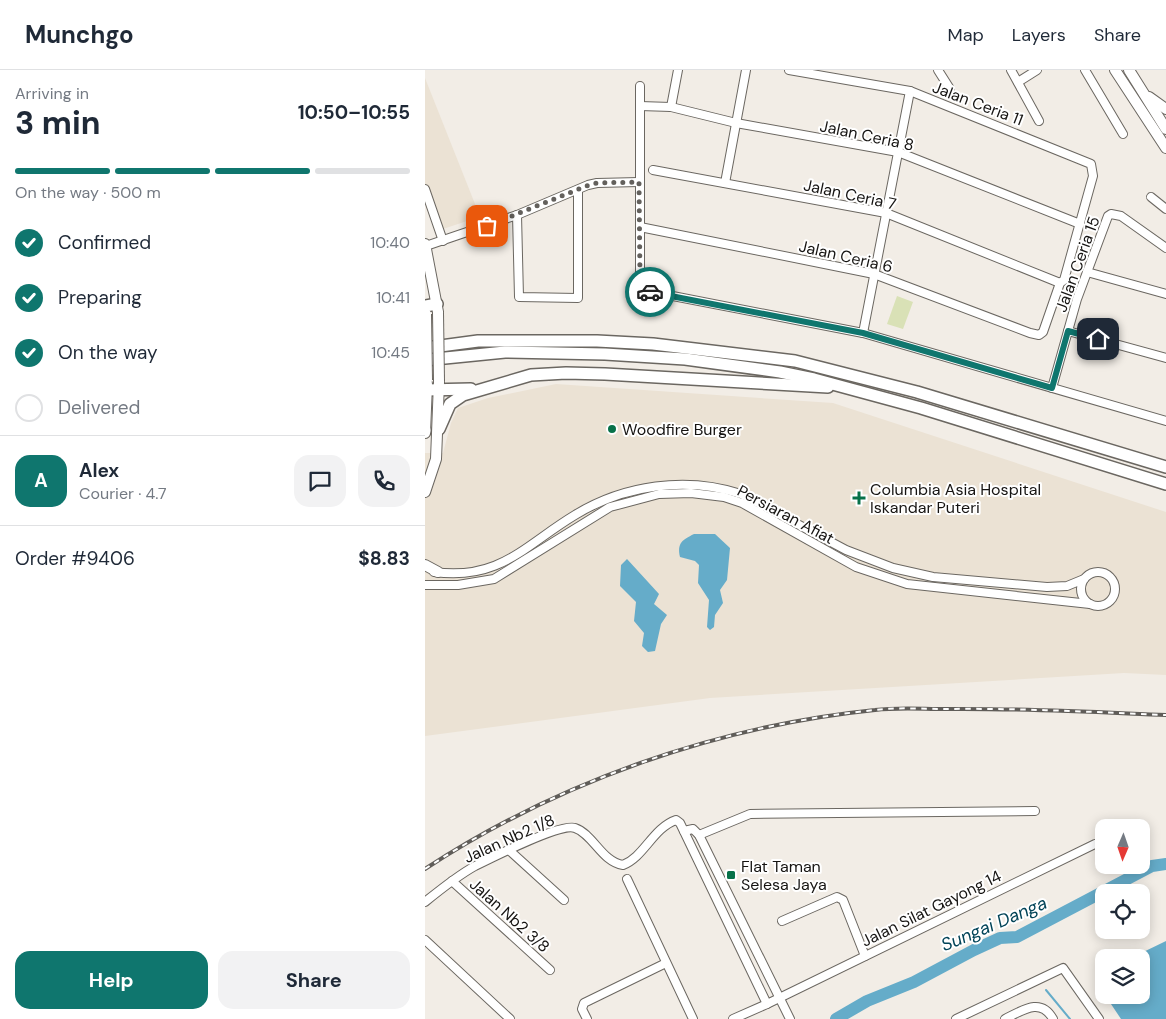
<!DOCTYPE html>
<meta charset="utf-8">
<style>
body{margin:0;font-family:"DM Sans",sans-serif;background:#f2f2f3;color:#1f2937;height:100vh;display:flex;flex-direction:column;font-size:19px;white-space:nowrap}
*{box-sizing:border-box;margin:0}
p{font-size:16px;color:#747a83}
.icon{flex:none;width:28px;height:28px;fill:none;stroke:currentColor;stroke-width:2;stroke-linecap:round;stroke-linejoin:round}
.map{position:relative;flex:1;overflow:hidden}
.sheet{display:flex;flex-direction:column;background:#fff;width:425px}
.sheet>*{flex:none}
.needle{width:32px;rotate:182deg}
.fabs{position:absolute;left:670px;top:749px;display:grid;gap:10px}
.fabs a{display:grid;place-items:center;width:55px;height:55px;border-radius:10px;background:#fff;box-shadow:0 2px 12px #0003;font-size:25px}
.pin{position:absolute;display:grid;place-items:center;width:42px;height:42px;color:#fff;margin:-21px;border-radius:10px;box-shadow:0 2px 8px #0006}
.courier{position:absolute;display:grid;place-items:center;width:50px;height:50px;margin:-25px;border:4px solid #0f766e;border-radius:50%;background:#fff;color:#222;box-shadow:0 1px 6px #0007}
.headline em{font-style:normal;font-weight:700}
.headline div{display:flex;flex-direction:column-reverse}
.headline{display:flex;align-items:center;justify-content:space-between;height:85px;padding:0 15px}
h1{font-size:32px;font-weight:700;line-height:38px}
.bar{display:grid;grid-template-columns:repeat(4,1fr);gap:8px 5px;align-content:center;height:60px;padding:0 15px}
.bar i{height:6px;border-radius:4px;background:#e0e1e3}
.bar .active{background:#0f766e}
.bar p{grid-column:span 4}
.line{display:flex;align-items:center;gap:12px;padding:0 15px;border-top:1px solid #e0e1e3}
.line div{flex:1}
.round{display:grid;place-items:center;flex:none;width:52px;height:52px;border-radius:15px;background:#f2f2f3}
ol{padding:0 15px;list-style:none}
li{display:flex;align-items:center;gap:15px;height:55px}
li p{margin-inline-start:auto}
li .icon{padding:5px;border-radius:50%;background:#0f766e;color:#fff;stroke-width:4}
li:last-child{color:#747a83}
li i{width:28px;height:28px;border:2px solid #e0e1e3;border-radius:50%}
.cta{display:flex;gap:10px;margin-top:auto;padding:10px 15px}
.cta a{flex:1;height:58px;border-radius:15px;background:#0f766e;color:#fff;font-size:20px;font-weight:700;line-height:58px;text-align:center}
.cta a+a{background:#f2f2f3;color:#1f2937}
header{display:flex;align-items:center;gap:30px;box-sizing:border-box;height:70px;padding:0 25px;background:#fff;border-bottom:1px solid #e0e1e3}
header strong{font-size:24px}
nav{display:flex;gap:28px;margin-inline-start:auto;font-size:18px}
main{display:flex;flex:1;min-height:0}
.map>svg:first-child{display:block}
.built{fill:#ebe2d4}
.green{fill:#d9e1b6}
.water{fill:#65acc9}
.lines{fill:none;stroke-linecap:round;stroke-linejoin:round}
.stream{stroke:#65acc9;stroke-width:2}
.river{stroke:#65acc9;stroke-width:12}
.minor-casing{stroke:#6b6761;stroke-width:10}
.major-casing{stroke:#6b6761;stroke-width:12}
.highway-casing{stroke:#6b6761;stroke-width:14}
.minor{stroke:#fff;stroke-width:8}
.major{stroke:#fff;stroke-width:10}
.highway{stroke:#fff;stroke-width:11}
.rail-casing{stroke:#605d59;stroke-width:4}
.rail{stroke:#fff;stroke-width:2;stroke-dasharray:5.5;stroke-linecap:butt}
.major-bridge-casing{stroke:#6b6761;stroke-width:12;stroke-linecap:butt}
.major-bridge{stroke:#fff;stroke-width:10}
.done{stroke:#63605c;stroke-width:5;stroke-dasharray:0 9}
.route{stroke:#0f766e;stroke-width:6}
.poi-dot{fill:#077149;stroke:#fff;stroke-width:2}
.labels{text-anchor:middle;stroke-width:4;stroke-linejoin:round;paint-order:stroke}
.street-label{font-size:16px;fill:#161412;stroke:#fff}
.poi-label{font-size:16px;fill:#161412;stroke:#fff;text-anchor:start}
.water-label{font-size:18px;font-style:italic;fill:#014357;stroke:#fff}
</style>
<header>
<strong>Munchgo</strong>
<nav><a>Map</a><a>Layers</a><a>Share</a></nav>
</header>
<main>
<section class="sheet">
<div class="headline"><div><h1>3 min</h1><p>Arriving in</p></div><em>10:50–10:55</em></div>
<div class="bar"><i class="active"></i><i class="active"></i><i class="active"></i><i></i><p>On the way · 500 m</p></div>
<ol>
<li><svg class="icon" aria-label="check" viewBox="0 0 24 24"><path d="M5 12l5 5 9-10"/></svg>Confirmed<p>10:40</p></li>
<li><svg class="icon" aria-label="check" viewBox="0 0 24 24"><path d="M5 12l5 5 9-10"/></svg>Preparing<p>10:41</p></li>
<li><svg class="icon" aria-label="check" viewBox="0 0 24 24"><path d="M5 12l5 5 9-10"/></svg>On the way<p>10:45</p></li>
<li><i></i>Delivered</li>
</ol>
<div class="line" style="height:90px"><b class="round" style="background:#0f766e;color:#fff">A</b><div><b>Alex</b><p>Courier · 4.7</p></div><a class="round"><svg class="icon" aria-label="chat" viewBox="0 0 24 24"><path d="M4 5h16v11H9l-5 4z"/></svg></a><a class="round"><svg class="icon" aria-label="phone" viewBox="0 0 24 24"><path d="M5 4h4l2 5-3 2q2 4 5 5l2-3 5 2v4C11 20 4 13 5 4z"/></svg></a></div>
<div class="line" style="height:65px"><div>Order #9406</div><b>$8.83</b></div>
<div class="cta"><a>Help</a><a>Share</a></div>
</section>
<div class="map">
<svg width="741" height="949" viewBox="0 0 741 949">
<rect width="100%" height="100%" fill="#f2ede6"/>
<g class="built">
<polygon points="0,8 52,139 52,145 48,149 12,161 0,125"/>
<polygon points="131,314 408,333 741,442 741,605 699,603 285,628 0,666 0,383 18,383 26,353 33,338 63,328"/>
</g>
<polygon class="green" points="472,226 488,232 478,259 462,254"/>
<g class="water">
<path d="M269,464H290L305,478L302,510L295,520L298,533L290,545L289,557L285,560L282,557L284,530L273,513L274,495L270,491L255,487C252,473 257,470 269,464Z"/>
<polygon points="202,489 234,524 229,534 242,545 236,554 230,581 223,582 217,576 219,563 209,551 211,532 195,516 196,495"/>
<polygon points="741,871 741,949 696,949 680,925 716,925 716,888 708,887"/>
</g>
<g class="lines">
<polyline class="stream" points="621,920 645,949"/>
<polyline class="river" points="411,949 442,931 489,912 549,880 575,868 592,867 727,796 741,794"/>
<g class="minor-casing">
<g id="minor">
<polyline points="513,0 525,19"/>
<polyline points="586,0 614,51"/>
<polyline points="660,0 698,64"/>
<polyline points="593,12 612,0"/>
<polyline points="215,16 215,209 216,215 222,221 438,263 741,351"/>
<polyline points="215,36 246,37 311,53 473,82 655,154"/>
<polyline points="246,37 253,0"/>
<polyline points="228,100 461,143 635,213"/>
<polyline points="300,113 321,0"/>
<polyline points="0,119 18,171"/>
<polyline points="726,127 741,139"/>
<polyline points="92,145 94,227 153,228 153,121"/>
<polyline points="215,157 449,204 605,263 614,265 618,262 635,213 639,210 668,106 666,94 485,21 364,0"/>
<polyline points="1,176 92,145 163,115 172,113 214,112"/>
<polyline points="662,202 741,224"/>
<polyline points="643,261 741,288"/>
<polyline points="438,263 485,21"/>
<polyline points="627,318 652,229 683,146 686,144 696,146 741,178"/>
<path d="M9,502C75,511 100,475 150,445C199,415 261,406 316,424L421,480L468,498L508,507L622,517L642,516L659,509"/>
<circle cx="673" cy="519" r="17"/>
<polyline points="0,515 33,515 69,509 185,437 234,424 266,423 299,427 317,433 431,497 482,514 665,534"/>
<polyline points="259,761 268,759 274,765 365,949"/>
<polyline points="274,765 325,744 610,741"/>
<polyline points="85,781 139,830"/>
<polyline points="202,809 268,949"/>
<polyline points="27,811 125,900"/>
<path d="M0,832C16,819 32,806 50,796C66,788 136,753 150,758C168,764 177,792 198,795C219,787 228,758 251,750L255,753L342,934L670,774"/>
<polyline points="357,851 412,827 418,830 440,886"/>
<polyline points="0,870 85,949"/>
<polyline points="162,949 157,939 159,933 241,893"/>
<polyline points="308,949 342,934"/>
<polyline points="531,949 638,898 674,949"/>
<path d="M580,949C598,940 616,927 628,949"/>
</g>
</g>
<g class="major-casing">
<g id="major">
<polyline points="690,0 741,78"/>
<polyline points="704,0 741,59"/>
<polyline points="724,27 741,39"/>
<polyline points="0,174 13,242"/>
<polyline points="0,363 2,314"/>
<polyline points="0,422 11,389 14,312"/>
<polyline points="0,495 13,502"/>
</g>
</g>
<g class="highway-casing">
<g id="highway">
<polyline points="0,236 12,234"/>
<polyline points="0,278 53,271 172,271 228,274 370,291 492,322 741,397"/>
<polyline points="0,290 80,282 180,284 260,289 355,302 389,309 496,338 741,414"/>
<polyline points="0,320 46,319"/>
<polyline points="14,359 25,334 38,325 106,305 141,303 180,304 403,317"/>
<polyline points="0,360 0,361"/>
</g>
</g>
<use href="#minor" class="minor"/>
<use href="#major" class="major"/>
<use href="#highway" class="highway"/>
<g class="rail-casing">
<path id="rail" d="M0,799C133,712 292,656 450,640C473,637 497,639 520,639C594,638 667,642 741,645"/>
</g>
<use href="#rail" class="rail"/>
<g class="major-bridge-casing">
<g id="major-bridge">
<polyline points="13,243 14,311"/>
<polyline points="1,244 2,310"/>
</g>
</g>
<use href="#major-bridge" class="major-bridge"/>
</g>
<g class="lines">
<polyline class="done" points="62,156 164,115 172,113 214,112 215,209 218,219 225,222"/>
<polyline class="route" points="225,222 438,263 627,318 643,261 673,269"/>
</g>
<g class="poi-dot">
<circle cx="187" cy="359" r="5"/>
<path d="M431.5 420.5h5v5h5v5h-5v5h-5v-5h-5v-5h5z"/>
<rect x="301" y="800" width="10" height="10" rx="2.5"/>
</g>
<g class="labels">
<g class="street-label">
<text transform="translate(553 33) rotate(21)" y="6">Jalan Ceria 11</text>
<text transform="translate(442 65) rotate(12)" y="6">Jalan Ceria 8</text>
<text transform="translate(425 124) rotate(12)" y="6">Jalan Ceria 7</text>
<text transform="translate(421 186) rotate(13)" y="6">Jalan Ceria 6</text>
<text transform="translate(652 194) rotate(-70)" y="6">Jalan Ceria 15</text>
<text transform="translate(361 444) rotate(28)" y="6">Persiaran Afiat</text>
<text transform="translate(84 768) rotate(-24)" y="6">Jalan Nb2 1/8</text>
<text transform="translate(506 838) rotate(-26)" y="6">Jalan Silat Gayong 14</text>
<text transform="translate(85 845) rotate(42)" y="6">Jalan Nb2 3/8</text>
</g>
<g class="poi-label">
<text x="197" y="365">Woodfire Burger</text>
<text x="445" y="425">Columbia Asia Hospital<tspan x="445" dy="18">Iskandar Puteri</tspan></text>
<text x="316" y="802">Flat Taman<tspan x="316" dy="18">Selesa Jaya</tspan></text>
</g>
<g class="water-label">
<text transform="translate(569 854) rotate(-23)" y="6">Sungai Danga</text>
</g>
</g>
</svg>
<div class="fabs">
<a><svg class="needle" viewBox="-14 -14 28 28"><path d="M0-13l5 13h-10z" fill="#e53935"/><path d="M0 13l5-13h-10z" fill="#747a83"/></svg></a>
<a><svg class="icon" aria-label="locate" viewBox="0 0 24 24"><circle cx="12" cy="12" r="6"/><path d="M12 2v4M12 18v4M2 12h4M18 12h4"/></svg></a>
<a><svg class="icon" aria-label="layers" viewBox="0 0 24 24"><path d="M12 4l9 5-9 5-9-5zM3 14l9 5 9-5"/></svg></a>
</div>
<div class="pin" style="left:62px;top:156px;background:#ea580c"><svg class="icon" aria-label="bag" viewBox="0 0 24 24"><path d="M5 8h14l-1 12H6zM9 8a3 3 0 0 1 6 0"/></svg></div>
<div class="pin" style="left:673px;top:269px;background:#1f2937"><svg class="icon" aria-label="home" viewBox="0 0 24 24"><path d="M3 11l9-7 9 7M6 9v11h12V9"/></svg></div>
<div class="courier" style="left:225px;top:222px"><svg class="icon" aria-label="car" viewBox="0 0 24 24"><path d="M5 17H2v-5l4-1 3-4h7l3 4 3 1v5h-3M9 17h6M6 11h13"/><circle cx="7" cy="17" r="2"/><circle cx="17" cy="17" r="2"/></svg></div>
</div>
</main>
